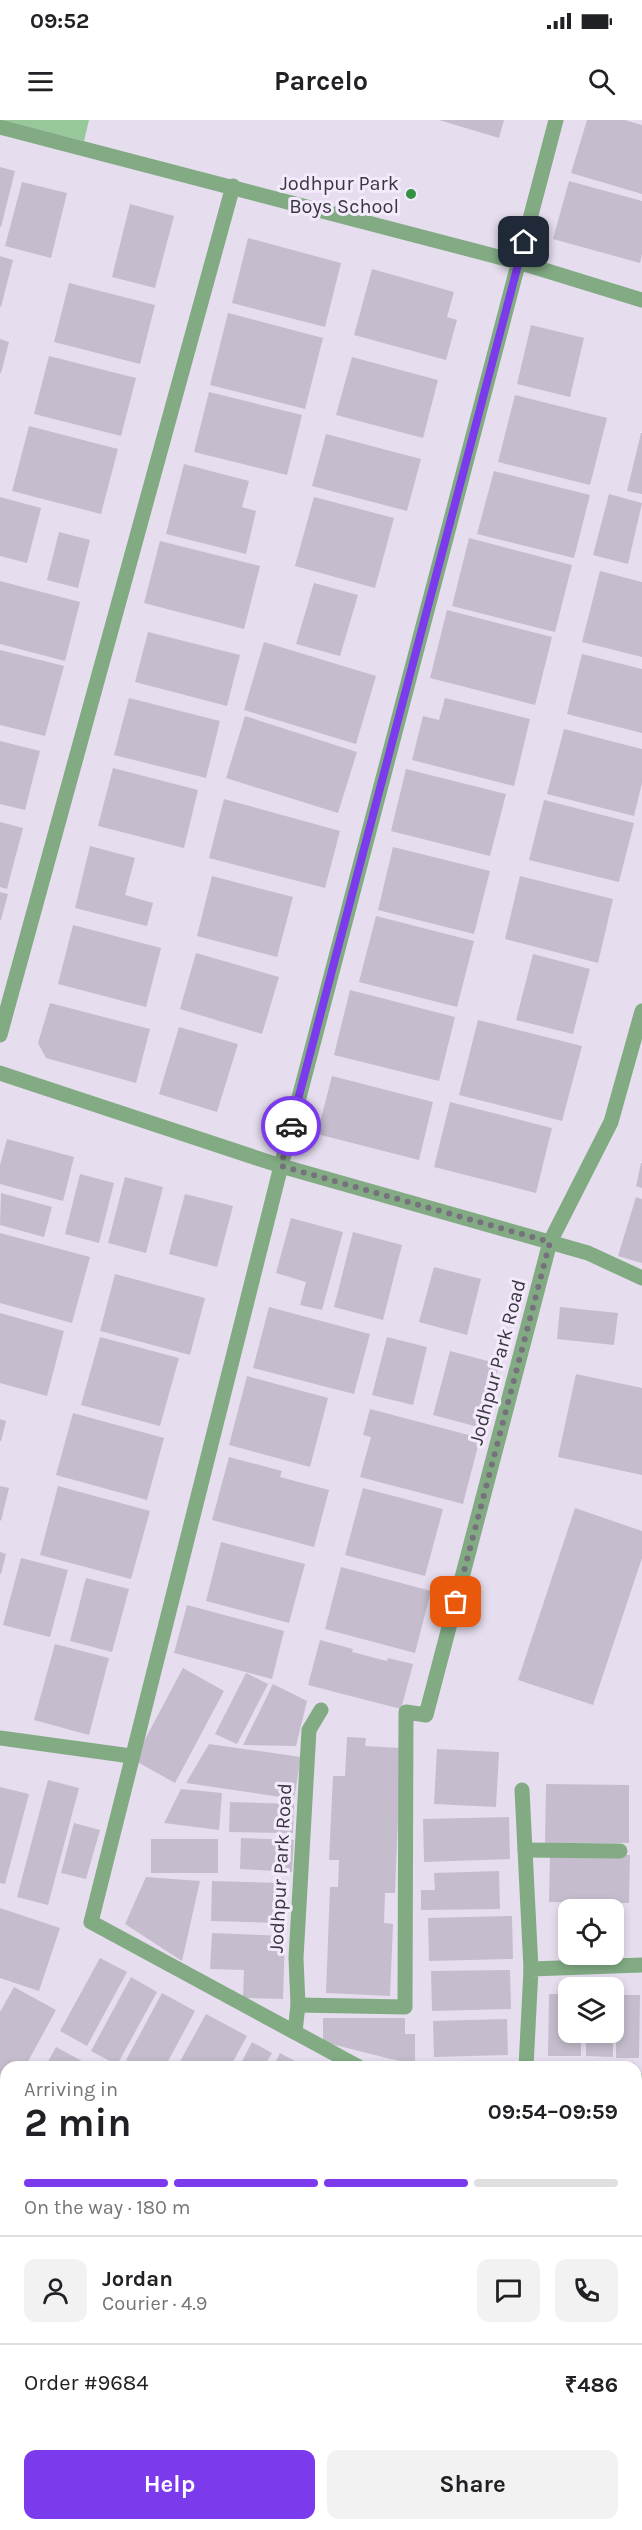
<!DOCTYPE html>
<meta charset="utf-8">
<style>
body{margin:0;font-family:Karla,sans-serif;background:#f2f2f2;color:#202124;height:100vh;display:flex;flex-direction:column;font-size:22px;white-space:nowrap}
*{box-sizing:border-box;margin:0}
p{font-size:20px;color:#757577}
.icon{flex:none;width:33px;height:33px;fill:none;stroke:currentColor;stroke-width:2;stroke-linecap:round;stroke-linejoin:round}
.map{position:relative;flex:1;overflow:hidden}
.side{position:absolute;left:0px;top:1941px;width:642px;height:470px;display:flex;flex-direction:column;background:#fff;border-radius:18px 18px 0 0;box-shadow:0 3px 9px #0003}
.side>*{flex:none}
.buttons{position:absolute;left:558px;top:1779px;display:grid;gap:12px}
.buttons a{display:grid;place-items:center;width:66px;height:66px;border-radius:12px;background:#fff;box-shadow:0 3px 9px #0003;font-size:30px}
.pin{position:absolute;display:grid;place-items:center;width:51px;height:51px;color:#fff;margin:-26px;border-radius:12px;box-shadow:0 3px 9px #0006}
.courier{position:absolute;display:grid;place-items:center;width:60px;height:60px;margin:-30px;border:4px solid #7c3aed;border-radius:50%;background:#fff;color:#222;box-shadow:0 2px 8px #0007}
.overview em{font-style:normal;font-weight:700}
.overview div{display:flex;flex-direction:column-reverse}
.overview{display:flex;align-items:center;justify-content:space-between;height:102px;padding:0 24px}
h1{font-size:39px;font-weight:700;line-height:45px}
.bar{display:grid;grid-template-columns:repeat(4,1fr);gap:9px 6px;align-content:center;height:72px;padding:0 24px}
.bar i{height:8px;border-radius:4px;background:#e0e0e0}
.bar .current{background:#7c3aed}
.bar p{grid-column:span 4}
.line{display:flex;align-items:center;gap:15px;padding:0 24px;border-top:2px solid #e0e0e0}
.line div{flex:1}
.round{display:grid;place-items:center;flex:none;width:63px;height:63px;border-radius:12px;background:#f2f2f2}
.primary-button{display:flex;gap:12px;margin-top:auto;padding:12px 24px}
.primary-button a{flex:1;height:69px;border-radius:12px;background:#7c3aed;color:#fff;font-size:24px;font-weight:700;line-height:69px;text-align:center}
.primary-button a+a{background:#f2f2f2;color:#202124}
.status{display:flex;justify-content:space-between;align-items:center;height:42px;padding:0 30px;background:#fff;direction:ltr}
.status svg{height:16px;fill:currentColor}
header{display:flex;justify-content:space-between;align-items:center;height:78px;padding:0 24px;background:#fff;font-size:27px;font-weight:700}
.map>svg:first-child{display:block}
.green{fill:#97c89a}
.building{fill:#c5bdcd}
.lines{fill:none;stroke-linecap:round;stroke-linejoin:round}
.minor{stroke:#82ab84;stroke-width:15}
.done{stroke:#76717c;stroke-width:6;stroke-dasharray:0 10.8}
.route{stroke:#7c3aed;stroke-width:8}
.poi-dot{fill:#349143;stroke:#f3ebfb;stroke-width:2}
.labels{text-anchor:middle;stroke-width:6;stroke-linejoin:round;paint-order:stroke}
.poi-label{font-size:20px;fill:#3a373e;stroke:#f3ebfb;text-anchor:end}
.street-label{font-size:20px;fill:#3a373e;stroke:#f3ebfb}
</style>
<div class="status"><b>09:52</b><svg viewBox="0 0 49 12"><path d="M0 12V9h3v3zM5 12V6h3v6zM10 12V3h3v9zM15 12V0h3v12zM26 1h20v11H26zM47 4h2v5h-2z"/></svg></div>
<header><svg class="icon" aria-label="menu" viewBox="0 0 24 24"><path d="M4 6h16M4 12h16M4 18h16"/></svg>Parcelo<svg class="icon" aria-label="search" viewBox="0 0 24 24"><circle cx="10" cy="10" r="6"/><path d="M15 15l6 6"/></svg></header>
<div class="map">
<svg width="642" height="2410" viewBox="0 0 642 2410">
<rect width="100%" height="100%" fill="#e6deee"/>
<polygon class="green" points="2,0 89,0 84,21"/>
<g class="building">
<polygon points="439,0 504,0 499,18"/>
<polygon points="587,0 625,0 642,5 642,74 571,53"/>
<polygon points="0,47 15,51 1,107 0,107"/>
<polygon points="569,61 642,81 642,134 640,143 553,119"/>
<polygon points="22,62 67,73 51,138 5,126"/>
<polygon points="130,84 174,96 155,168 112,157"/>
<polygon points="248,118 341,143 325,207 232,183"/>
<polygon points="0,136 13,140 1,187 0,186"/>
<polygon points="372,149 454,172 447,197 457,200 446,240 354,215"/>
<polygon points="69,163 155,185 140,244 54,222"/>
<polygon points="228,193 323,218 305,289 210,265"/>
<polygon points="531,205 584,218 570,277 517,264"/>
<polygon points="0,219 9,222 1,253 0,253"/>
<polygon points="49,236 136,258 121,316 34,294"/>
<polygon points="352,237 438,260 423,318 336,295"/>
<polygon points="209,272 302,295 287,355 194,332"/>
<polygon points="515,275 607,298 590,365 498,342"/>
<polygon points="29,306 118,329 101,394 12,371"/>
<polygon points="641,313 642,313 642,374 627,371"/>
<polygon points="326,314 421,339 407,391 312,366"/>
<polygon points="184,344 249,361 242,387 256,391 246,434 166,414"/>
<polygon points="494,351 590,375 574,438 477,414"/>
<polygon points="609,374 642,383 628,444 593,435"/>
<polygon points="0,377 41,388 27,443 0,436"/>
<polygon points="314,377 394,398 375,468 295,446"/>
<polygon points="59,412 90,420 78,468 47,460"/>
<polygon points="469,418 572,445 555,512 452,486"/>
<polygon points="160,421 260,446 244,509 144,483"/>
<polygon points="600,451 642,462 642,537 582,522"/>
<polygon points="0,461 80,482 65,541 0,524"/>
<polygon points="314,463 358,475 340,536 296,524"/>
<polygon points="447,490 552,517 535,585 430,558"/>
<polygon points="148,512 240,535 227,586 135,562"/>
<polygon points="264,522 376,556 356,624 244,590"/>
<polygon points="0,530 64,546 45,616 0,605"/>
<polygon points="582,534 642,549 642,613 567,594"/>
<polygon points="129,578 220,601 206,658 114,635"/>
<polygon points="445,578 530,599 514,666 412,640 423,596 439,600"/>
<polygon points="245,596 357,632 338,693 226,658"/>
<polygon points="564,609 642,629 642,663 634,696 547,674"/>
<polygon points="0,621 40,631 25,690 0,684"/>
<polygon points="113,648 198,670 184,728 98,706"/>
<polygon points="406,649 506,674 490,736 391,711"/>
<polygon points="224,679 340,711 325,768 209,738"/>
<polygon points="544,680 634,703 619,762 529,740"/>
<polygon points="0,702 23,708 7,769 0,767"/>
<polygon points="90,726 135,738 125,775 153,783 147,806 75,788"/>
<polygon points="393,727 490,751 474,814 378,790"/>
<polygon points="212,756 293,777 277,837 197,816"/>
<polygon points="520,756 613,779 598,843 505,819"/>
<polygon points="0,772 8,774 1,800 0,800"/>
<polygon points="376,796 474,821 457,887 359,862"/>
<polygon points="73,805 161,828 146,887 58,864"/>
<polygon points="196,833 279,857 262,914 180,889"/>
<polygon points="533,834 590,849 573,914 516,900"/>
<polygon points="350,870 455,897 439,961 334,935"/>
<polygon points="50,883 150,909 136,963 46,938 38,923"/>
<polygon points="478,900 582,926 562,1001 459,975"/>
<polygon points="179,907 238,924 217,992 159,974"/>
<polygon points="332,956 433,982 419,1040 317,1014"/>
<polygon points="450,982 552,1008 536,1073 434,1047"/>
<polygon points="7,1019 74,1037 63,1081 0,1064 0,1045"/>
<polygon points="641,1043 642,1043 642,1068 636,1066"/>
<polygon points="80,1054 114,1063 99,1123 65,1114"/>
<polygon points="125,1057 163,1067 146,1133 108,1123"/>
<polygon points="1,1073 52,1087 44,1117 0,1105"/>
<polygon points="185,1074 233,1086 217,1147 169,1134"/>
<polygon points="636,1077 642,1079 642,1143 618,1136"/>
<polygon points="291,1098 343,1112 322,1190 300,1185 306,1162 276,1153"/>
<polygon points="353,1112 402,1125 383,1200 334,1187"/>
<polygon points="0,1113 90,1137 72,1203 0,1183"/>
<polygon points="434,1147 481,1159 467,1215 419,1202"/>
<polygon points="115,1154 205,1178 190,1235 100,1211"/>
<polygon points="269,1187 370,1214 354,1274 253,1248"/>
<polygon points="560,1187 618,1193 614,1225 557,1219"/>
<polygon points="0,1193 64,1211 47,1276 0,1263"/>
<polygon points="100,1217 179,1238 160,1306 81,1285"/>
<polygon points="387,1217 427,1227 413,1285 372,1275"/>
<polygon points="450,1231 499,1244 482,1308 433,1295"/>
<polygon points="576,1254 642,1268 642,1355 558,1337"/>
<polygon points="247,1256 328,1278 310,1347 229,1325"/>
<polygon points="370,1289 480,1318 463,1384 360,1357 371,1317 363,1315"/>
<polygon points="73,1293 164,1318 147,1380 56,1355"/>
<polygon points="0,1299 6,1301 1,1321 0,1321"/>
<polygon points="229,1337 282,1351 280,1357 329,1370 314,1427 212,1400"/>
<polygon points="0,1366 9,1368 1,1401 0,1400"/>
<polygon points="58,1366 150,1391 131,1459 40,1435"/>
<polygon points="363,1368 443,1389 425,1456 345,1435"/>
<polygon points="575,1388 642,1411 642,1438 593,1585 518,1560"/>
<polygon points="221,1422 305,1444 289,1503 206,1481"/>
<polygon points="0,1432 6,1434 1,1454 0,1454"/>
<polygon points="21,1438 68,1450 50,1517 3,1505"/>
<polygon points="341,1447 431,1471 415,1533 325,1509"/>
<polygon points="86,1458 129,1469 112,1532 70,1521"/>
<polygon points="187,1485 284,1511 272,1559 174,1533"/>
<polygon points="320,1520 353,1529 352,1532 387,1541 388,1538 413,1544 401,1589 308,1565"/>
<polygon points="55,1524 109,1538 89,1615 34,1600"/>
<polygon points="183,1548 224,1571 175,1663 134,1640"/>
<polygon points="246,1553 268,1564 237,1624 215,1614"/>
<polygon points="273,1564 307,1581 296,1626 243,1625"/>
<polygon points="347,1617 366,1618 365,1626 401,1628 395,1773 385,1773 384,1803 393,1804 390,1876 326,1873 330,1767 338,1767 339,1740 329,1740 333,1656 345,1656"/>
<polygon points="209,1624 301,1637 294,1679 186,1663"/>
<polygon points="437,1629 499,1632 496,1687 434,1684"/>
<polygon points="48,1660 79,1668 48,1785 17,1777"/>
<polygon points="546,1664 629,1665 629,1723 545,1723"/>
<polygon points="0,1667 29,1674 5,1764 0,1763"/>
<polygon points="181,1669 222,1673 219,1710 164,1703"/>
<polygon points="230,1682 294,1684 293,1713 229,1712"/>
<polygon points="509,1697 510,1739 424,1742 423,1699"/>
<polygon points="74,1703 100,1710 86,1759 61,1753"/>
<polygon points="241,1718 294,1720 292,1752 240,1749"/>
<rect x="151" y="1719" width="67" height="34"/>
<polygon points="550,1734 630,1735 629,1783 549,1782"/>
<polygon points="499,1751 500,1789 421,1790 421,1770 435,1770 434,1753"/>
<polygon points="146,1757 200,1761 182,1841 125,1804"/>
<polygon points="212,1761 281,1763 280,1803 211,1801"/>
<polygon points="0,1788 60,1808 39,1871 0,1858"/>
<polygon points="512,1796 513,1839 429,1841 428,1798"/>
<polygon points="212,1813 285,1816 283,1879 243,1878 244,1850 210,1849"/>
<polygon points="100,1838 127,1852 87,1926 60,1911"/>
<polygon points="510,1850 511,1889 432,1891 431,1851"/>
<polygon points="131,1857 157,1872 117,1945 91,1931"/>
<polygon points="14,1867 56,1890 25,1947 6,1947 6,1972 0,1969 0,1892"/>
<polygon points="162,1873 195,1891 165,1947 140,1947 126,1940"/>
<polygon points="549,1874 568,1874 568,1912 581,1912 581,1936 548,1936"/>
<polygon points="616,1875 640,1875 639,1938 616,1938"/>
<polygon points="206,1894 247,1916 230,1947 177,1947"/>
<polygon points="323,1898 405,1898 405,1914 415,1914 415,1945 323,1922"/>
<polygon points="507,1899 508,1935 434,1937 433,1901"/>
<polygon points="586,1912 613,1912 613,1937 586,1936"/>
<polygon points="252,1922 272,1933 264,1947 239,1947"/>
<polygon points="56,1927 93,1947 45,1947"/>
<polygon points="280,1933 306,1947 273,1947"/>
<polygon points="550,1942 634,1943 634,1947 550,1947"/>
<polygon points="0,2024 6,2028 4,2076 0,2074"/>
<polygon points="642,2073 642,2194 636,2195 636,2074"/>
<polygon points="6,2152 6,2168 0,2164"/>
<polygon points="0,2181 6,2184 6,2234 0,2231"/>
<polygon points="642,2202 642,2255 636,2256 636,2203"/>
<polygon points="0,2240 6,2243 6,2292 0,2289"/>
<rect x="636" y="2288" width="6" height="114"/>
<polygon points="0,2360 6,2363 6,2405 3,2410 0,2410"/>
<polygon points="15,2404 104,2404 101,2410 12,2410"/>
<polygon points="131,2404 141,2404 150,2410 128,2410"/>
<polygon points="209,2404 253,2404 250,2410 219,2410"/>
<polygon points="266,2404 305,2404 302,2410 263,2410"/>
<polygon points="386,2404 424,2404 424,2408 386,2406"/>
<rect x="461" y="2404" width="93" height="6"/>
<polygon points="575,2404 642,2405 642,2410 574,2410"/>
</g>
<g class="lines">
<g class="minor">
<polyline points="0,7 518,142 642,180"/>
<polyline points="0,915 233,66"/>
<polyline points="0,953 281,1046 588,1133 642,1158"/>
<polyline points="0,1618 131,1636"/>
<polyline points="522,1670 531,1849"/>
<polyline points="525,1730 620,1731"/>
<polyline points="298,1885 405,1887 406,1592 426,1595 550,1122 611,1002 642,891"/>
<polyline points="295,1912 298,1885 296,1838 309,1610 321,1590"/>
<polyline points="359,1947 91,1802 281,1046 556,0"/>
<polyline points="526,1947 531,1849 642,1845"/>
<polyline points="0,1990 6,1994"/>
<polyline points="641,2043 642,1961"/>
<polyline points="0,2119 6,2108"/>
<polyline points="636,2262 642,2262"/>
<polyline points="114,2410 117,2404"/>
<polyline points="447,2410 447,2404"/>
</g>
</g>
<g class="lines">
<polyline class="done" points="291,1006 281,1046 550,1122 456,1482"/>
<polyline class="route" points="291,1006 524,122"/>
</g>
<circle class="poi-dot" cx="411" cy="74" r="6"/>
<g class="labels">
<g class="poi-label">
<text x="399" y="70">Jodhpur Park<tspan x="399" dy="23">Boys School</tspan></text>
</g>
<g class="street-label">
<text transform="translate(497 1242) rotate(-75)" y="7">Jodhpur Park Road</text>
<text transform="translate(280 1748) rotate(-87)" y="7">Jodhpur Park Road</text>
</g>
</g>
</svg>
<div class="buttons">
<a><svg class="icon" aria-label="locate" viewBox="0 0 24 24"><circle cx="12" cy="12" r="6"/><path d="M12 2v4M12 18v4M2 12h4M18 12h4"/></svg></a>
<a><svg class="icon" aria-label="layers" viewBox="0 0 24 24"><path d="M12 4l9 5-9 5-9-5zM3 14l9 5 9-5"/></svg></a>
</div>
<div class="pin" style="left:456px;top:1482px;background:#ea580c"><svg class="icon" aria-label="bag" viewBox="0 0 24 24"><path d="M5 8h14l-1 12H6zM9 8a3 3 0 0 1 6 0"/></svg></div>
<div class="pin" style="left:524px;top:122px;background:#1f2937"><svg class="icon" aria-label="home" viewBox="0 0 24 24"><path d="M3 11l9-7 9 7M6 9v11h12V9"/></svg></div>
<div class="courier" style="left:291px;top:1006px"><svg class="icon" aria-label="car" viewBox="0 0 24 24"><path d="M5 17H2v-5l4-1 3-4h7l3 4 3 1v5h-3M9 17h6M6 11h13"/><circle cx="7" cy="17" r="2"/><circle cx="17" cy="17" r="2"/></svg></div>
<section class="side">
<div class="overview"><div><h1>2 min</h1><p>Arriving in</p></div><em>09:54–09:59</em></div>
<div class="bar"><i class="current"></i><i class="current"></i><i class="current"></i><i></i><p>On the way · 180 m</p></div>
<div class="line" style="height:108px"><a class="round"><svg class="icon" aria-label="person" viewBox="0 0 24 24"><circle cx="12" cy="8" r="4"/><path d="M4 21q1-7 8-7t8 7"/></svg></a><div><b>Jordan</b><p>Courier · 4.9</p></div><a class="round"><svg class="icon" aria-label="chat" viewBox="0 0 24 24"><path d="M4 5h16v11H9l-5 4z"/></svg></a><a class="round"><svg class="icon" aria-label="phone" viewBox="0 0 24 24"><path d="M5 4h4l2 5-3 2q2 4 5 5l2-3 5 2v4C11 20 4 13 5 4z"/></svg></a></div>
<div class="line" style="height:78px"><div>Order #9684</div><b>₹486</b></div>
<div class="primary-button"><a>Help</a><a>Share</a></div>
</section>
</div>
